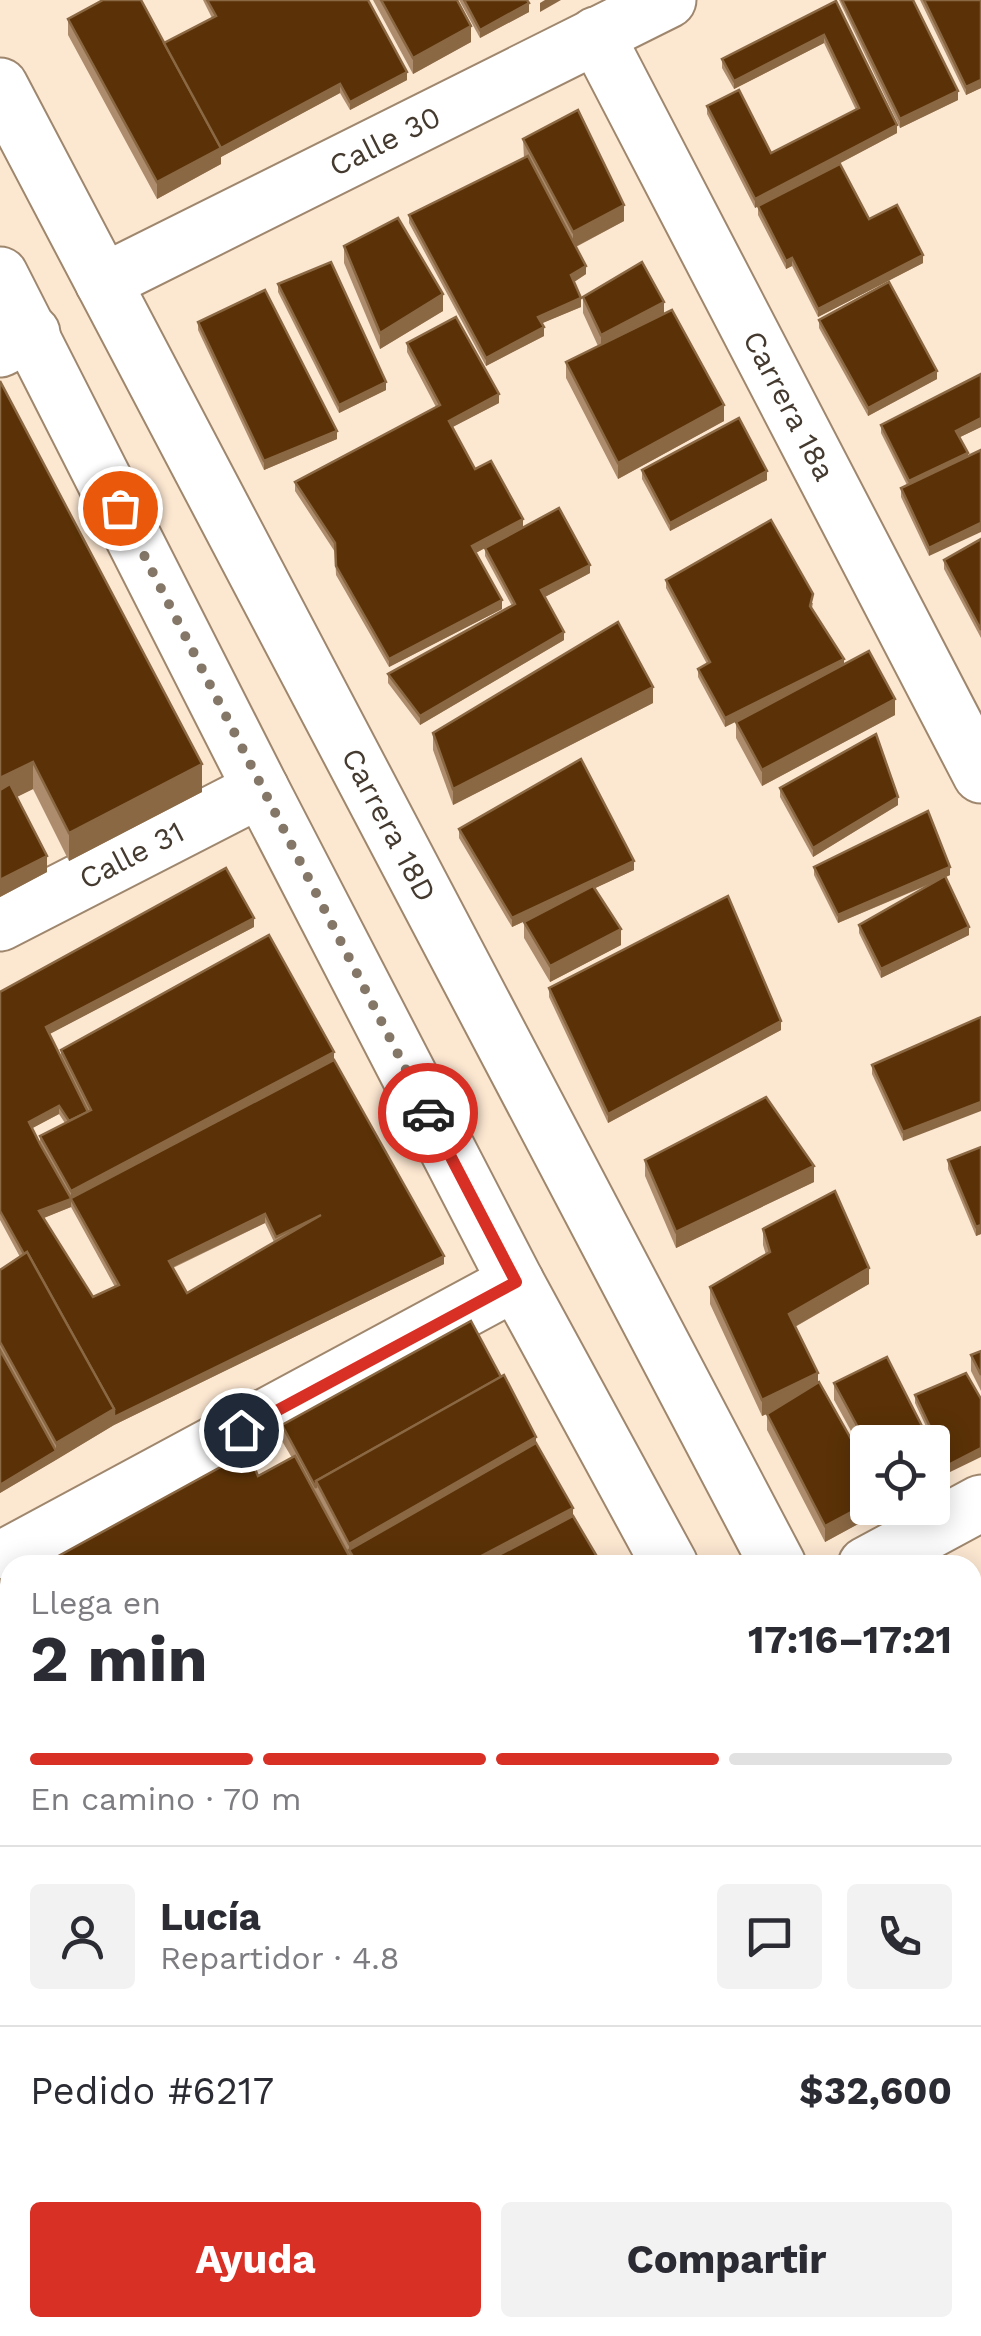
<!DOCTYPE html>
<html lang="es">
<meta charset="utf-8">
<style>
body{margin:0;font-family:"Work Sans",sans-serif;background:#f2f2f3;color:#2b2b33;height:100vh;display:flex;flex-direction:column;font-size:38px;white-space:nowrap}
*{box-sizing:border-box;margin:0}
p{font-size:32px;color:#7c7c81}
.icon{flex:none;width:55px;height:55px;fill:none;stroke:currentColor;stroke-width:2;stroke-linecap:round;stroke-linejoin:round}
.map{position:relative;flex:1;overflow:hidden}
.side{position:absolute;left:0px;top:1555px;width:982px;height:782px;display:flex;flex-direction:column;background:#fff;border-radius:30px 30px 0 0;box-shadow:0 5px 25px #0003}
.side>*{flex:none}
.fabs{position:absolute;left:850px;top:1425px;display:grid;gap:20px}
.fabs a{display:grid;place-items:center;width:100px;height:100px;border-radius:10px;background:#fff;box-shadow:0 5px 25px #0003;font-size:50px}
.pin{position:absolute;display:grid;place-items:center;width:85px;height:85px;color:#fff;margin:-42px;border:5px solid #fff;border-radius:50%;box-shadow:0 2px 10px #0007}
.courier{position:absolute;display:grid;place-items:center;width:100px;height:100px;margin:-50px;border:8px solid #d93025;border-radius:50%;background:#fff;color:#222;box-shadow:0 2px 12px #0007}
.headline em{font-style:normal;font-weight:700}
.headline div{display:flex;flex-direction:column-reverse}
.headline{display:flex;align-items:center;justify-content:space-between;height:170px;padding:0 30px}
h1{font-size:65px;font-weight:700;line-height:75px}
.bar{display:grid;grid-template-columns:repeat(4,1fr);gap:15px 10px;align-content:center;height:120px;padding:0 30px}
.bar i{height:12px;border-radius:8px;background:#e1e1e2}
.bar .selected{background:#d93025}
.bar p{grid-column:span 4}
.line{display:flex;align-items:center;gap:25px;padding:0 30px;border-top:2px solid #e1e1e2}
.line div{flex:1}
.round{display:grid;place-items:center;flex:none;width:105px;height:105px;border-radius:10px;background:#f2f2f3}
.button{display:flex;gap:20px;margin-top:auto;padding:20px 30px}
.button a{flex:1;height:115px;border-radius:10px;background:#d93025;color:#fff;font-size:40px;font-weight:700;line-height:115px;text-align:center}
.button a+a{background:#f2f2f3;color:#2b2b33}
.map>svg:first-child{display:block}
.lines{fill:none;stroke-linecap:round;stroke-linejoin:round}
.minor-casing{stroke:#9f876e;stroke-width:59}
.major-casing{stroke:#9f876e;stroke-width:59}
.minor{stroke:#fff;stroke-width:55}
.major{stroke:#fff;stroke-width:55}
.wall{fill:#ac8c6c;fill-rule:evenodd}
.shaded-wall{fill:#8b6844}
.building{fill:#5b3207;stroke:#8b6844;stroke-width:2.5;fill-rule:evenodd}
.done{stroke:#847768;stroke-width:10;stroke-dasharray:0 18}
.route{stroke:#d93025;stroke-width:12}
.labels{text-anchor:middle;stroke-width:10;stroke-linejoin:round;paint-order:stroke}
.street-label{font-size:30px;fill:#443a2f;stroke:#fce7d1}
</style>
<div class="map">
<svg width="981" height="2336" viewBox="0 0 981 2336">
<rect width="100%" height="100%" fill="#fce7d1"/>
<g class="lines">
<g class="minor-casing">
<g id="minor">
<path id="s1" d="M596,35L981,775"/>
<path id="s2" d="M103,282L668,0"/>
<polyline points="0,349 32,333"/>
<path id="s3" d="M0,923L261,789"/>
<polyline points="0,1560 516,1282"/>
<polyline points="866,1565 981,1503"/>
<polyline points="0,2021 10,2039"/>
<polyline points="0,2160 10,2155"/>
<polyline points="164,2328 168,2336"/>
<polyline points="703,2336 715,2328"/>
</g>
</g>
<g class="major-casing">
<g id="major">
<path id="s4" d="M0,86L778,1565"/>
<polyline points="0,275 261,789 516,1282 670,1565"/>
<polyline points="972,1936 981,1952"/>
<polyline points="972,2168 981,2183"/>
</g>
</g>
<use href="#minor" class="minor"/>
<use href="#major" class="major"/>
</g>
<g class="wall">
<polygon points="203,0 368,0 407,80 350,110 340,93 221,157 221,164 157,199 68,35 68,19 164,43 212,18"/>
<polygon points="373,0 457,0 471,42 413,74"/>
<polygon points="459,0 527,0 529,12 480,38"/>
<polygon points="839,0 913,0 958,100 900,128"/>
<polygon points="920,0 981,0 981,88 966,95"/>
<polygon points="836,1 897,133 761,205 869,219 923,263 818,317 792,266 786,269 758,215 758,206 755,208 707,114 707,106 771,153 856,110 824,43 734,89 722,68 722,59"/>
<polygon points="523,139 624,221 576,247 586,274 574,282 581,307 542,323 544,336 486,366 409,223 409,215 524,158"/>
<polygon points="344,246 443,311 380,349 344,263"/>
<polygon points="278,284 386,390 339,413 278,292"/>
<polygon points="583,297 664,314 724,421 618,479 566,378 566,362 598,346 583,313"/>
<polygon points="819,320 937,379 868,416 819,328"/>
<polygon points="198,322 337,439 264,470 198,330"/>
<polygon points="407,343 499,403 452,427 475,469 523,527 590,573 545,597 564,640 420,725 388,683 388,674 512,606 485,556 485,548 476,553 502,609 389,667 336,575 335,552 295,491 295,482 436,407 407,352"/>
<polygon points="981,374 981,427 960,437 929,556 901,497 901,488 907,485 881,433 881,425"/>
<polygon points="0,381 202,792 69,861 33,789 17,797 47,872 0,897"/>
<polygon points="642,470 767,480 670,531 642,479"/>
<polygon points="981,539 981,638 944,569 944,560"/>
<polygon points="666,580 813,603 812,608 844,665 895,715 762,786 736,738 736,722 754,713 725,727 698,677 698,669 707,664 666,588"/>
<polygon points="653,703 453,805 433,750 433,733"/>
<polygon points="780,788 898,805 813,857 780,797"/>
<polygon points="459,829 634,870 595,888 621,945 550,982 524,938 524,922 538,915 512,927 459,838"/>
<polygon points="814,867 950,875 946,877 969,935 881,978 859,933 859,925 933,883 838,923 814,875"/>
<path d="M254,927L49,1034L61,1057V1050L334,1060L444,1264L114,1425L0,1493V1270L20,1257L0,1220V992ZM59,1114L65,1123L40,1136V1144L32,1128ZM71,1207L115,1287L93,1297L43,1218ZM265,1223L274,1242L187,1293L173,1268Z"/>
<polygon points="549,988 781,1030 608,1123 549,997"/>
<polygon points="981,1017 903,1141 872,1074 872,1065"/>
<polygon points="981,1147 981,1234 976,1236 948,1169 948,1160"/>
<polygon points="645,1160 814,1182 676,1248 645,1176"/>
<polygon points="763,1229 869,1284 795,1327 818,1383 882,1508 882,1511 825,1542 767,1430 767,1414 762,1416 710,1304 710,1287 766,1255 763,1245"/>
<polygon points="981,1351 981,1391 971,1371 971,1355"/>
<polygon points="966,1373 948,1473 915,1403 915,1395"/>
<polygon points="834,1383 868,1442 868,1462 834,1400"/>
<polygon points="282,1425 536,1444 573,1516 602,1565 42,1565 258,1476 292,1458 282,1441"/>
<polygon points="10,1574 10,1689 0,1695 0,1580"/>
<polygon points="981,1616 981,1666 972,1652 972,1621"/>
<polygon points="981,1821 981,1848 974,1834 974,1826"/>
<polygon points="10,1915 10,1965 0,1947 0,1920"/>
<polygon points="202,2328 425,2328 413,2336 208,2336"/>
<polygon points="498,2328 692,2328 678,2336 504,2336"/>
</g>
<g class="shaded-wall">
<polygon points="545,0 561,0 540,12 540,3"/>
<polygon points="529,3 529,12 480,38 480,30"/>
<polygon points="471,26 471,42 413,74 413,58"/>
<polygon points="824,35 824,43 734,89 734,81"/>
<polygon points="407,72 407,80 350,110 350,102"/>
<polygon points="981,80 981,88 966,95 966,87"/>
<polygon points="340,84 340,93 221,157 221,164 157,199 157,182"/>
<polygon points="958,91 958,100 900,128 900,119"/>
<polygon points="897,125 897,133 755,208 755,199"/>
<polygon points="624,205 624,221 573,248 573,232"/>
<polygon points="923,255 923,263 818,317 818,309"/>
<polygon points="792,258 792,266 786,269 786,261"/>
<polygon points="586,266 586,274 571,284 571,275"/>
<polygon points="443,294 443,311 380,349 380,333"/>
<polygon points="581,298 581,307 538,325 538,317"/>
<polygon points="664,302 664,318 601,352 601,335"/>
<polygon points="544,327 544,336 486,366 486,358"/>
<polygon points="937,371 937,379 868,416 868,408"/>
<polygon points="386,382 386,390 339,413 339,405"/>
<polygon points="499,394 499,403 449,429 449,421"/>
<polygon points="724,405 724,421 618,479 618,463"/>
<polygon points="981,418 981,427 956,439 956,431"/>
<polygon points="337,431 337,439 264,470 264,461"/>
<polygon points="968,453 968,461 909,489 909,481"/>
<polygon points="767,471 767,480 670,531 670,523"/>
<polygon points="523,519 523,527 472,555 472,546"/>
<polygon points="981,523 981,532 929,556 929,548"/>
<polygon points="590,565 590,573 541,599 541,590"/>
<polygon points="502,600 502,609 389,667 389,659"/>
<polygon points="564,632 564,640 420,725 420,716"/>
<polygon points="844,659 844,667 725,727 725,718"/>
<polygon points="653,687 653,703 453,805 453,789"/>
<polygon points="895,699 895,715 762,786 762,770"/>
<polygon points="33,762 33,789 0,805 0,778"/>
<polygon points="202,764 202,792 69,861 69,833"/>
<polygon points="898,797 898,805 813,857 813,848"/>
<polygon points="47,856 47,872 0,897 0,880"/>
<polygon points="634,861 634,870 512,927 512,918"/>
<polygon points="950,867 950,875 838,923 838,915"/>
<polygon points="254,918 254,927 46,1036 46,1027"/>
<polygon points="969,927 969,935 881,978 881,969"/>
<polygon points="621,929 621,945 550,982 550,966"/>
<polygon points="781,1021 781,1030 608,1123 608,1114"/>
<polygon points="334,1052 334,1068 71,1199 71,1191"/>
<polygon points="981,1102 981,1111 903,1141 903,1132"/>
<polygon points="59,1106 59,1114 29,1130 29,1122"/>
<polygon points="814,1166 814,1182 676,1248 676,1232"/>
<polygon points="71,1199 71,1207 39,1220 39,1211"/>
<polygon points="265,1214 265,1223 169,1269 169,1261"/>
<polygon points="981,1225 981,1234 976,1236 976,1227"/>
<polygon points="444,1256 444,1264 114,1425 56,1460 56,1443 114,1409"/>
<polygon points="869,1268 869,1284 789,1330 789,1314"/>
<polygon points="818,1373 818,1390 762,1416 762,1400"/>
<polygon points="536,1437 536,1460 349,1550 349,1544"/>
<polygon points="981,1448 981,1457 948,1473 948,1465"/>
<polygon points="56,1451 56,1460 0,1493 0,1485"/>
<polygon points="941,1466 941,1482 932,1486 932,1470"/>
<polygon points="868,1503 868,1508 882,1508 882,1511 825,1542 825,1526"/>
<polygon points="573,1508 573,1524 495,1565 464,1565"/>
<polygon points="10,1681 10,1689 0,1695 0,1686"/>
<polygon points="981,1719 981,1727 972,1733 972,1725"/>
<polygon points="981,1800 981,1809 973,1813 973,1805"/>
<polygon points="10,1833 10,1842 0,1847 0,1839"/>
<polygon points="413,2328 425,2328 413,2336 400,2336"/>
<polygon points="678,2328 692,2328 678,2336 665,2336"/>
</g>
<g class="building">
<polygon points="103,0 141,0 221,148 157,182 68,19"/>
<polygon points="207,0 368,0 407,72 350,102 340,84 221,148 164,43 216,16"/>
<polygon points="381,0 457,0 471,26 413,58"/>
<polygon points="464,0 527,0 529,3 480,30"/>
<polygon points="842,0 913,0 958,91 900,119"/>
<polygon points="924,0 981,0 981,80 966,87"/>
<polygon points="836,1 897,125 755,199 707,106 739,90 771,153 859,108 824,35 734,81 722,59"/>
<polygon points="578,110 624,205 573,232 523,139"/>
<polygon points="528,156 586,266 571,275 581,298 538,317 544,327 486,358 409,215"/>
<polygon points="840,164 869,219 897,205 923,255 818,309 792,258 786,261 758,206"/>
<polygon points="398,218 443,294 380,333 344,246"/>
<polygon points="331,262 386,382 339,405 278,284"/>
<polygon points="642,262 664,302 601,335 583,297"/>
<polygon points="889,282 937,371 868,408 819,320"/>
<polygon points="265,290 337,431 264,461 198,322"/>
<polygon points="672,310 724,405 618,463 566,362"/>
<polygon points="456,317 499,394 449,421 475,469 491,461 523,519 472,546 502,600 389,659 336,566 335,543 295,482 440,405 407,343"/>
<polygon points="981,374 981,418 956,431 968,453 909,481 881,425"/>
<polygon points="0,381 202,764 69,833 33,762 0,778"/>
<polygon points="739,418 767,471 670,523 642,470"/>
<polygon points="981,450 981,523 929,548 901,488"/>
<polygon points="559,508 590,565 541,590 564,632 420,716 388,674 515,604 485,548"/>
<polygon points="771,520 813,594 810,606 844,659 725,718 698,669 710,662 666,580"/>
<polygon points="981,539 981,630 944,560"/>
<polygon points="618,622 653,687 453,789 433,733"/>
<polygon points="869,651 895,699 762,770 736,722"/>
<polygon points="876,734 898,797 813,848 780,788"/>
<polygon points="581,759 634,861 512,918 459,829"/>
<polygon points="10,784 47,856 0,880 0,790"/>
<polygon points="928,811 950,867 838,915 814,867"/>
<path d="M226,868L254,918L46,1027L88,1112L69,1121L59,1106L29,1122L40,1144L71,1198L334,1060L444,1256L114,1417V1409L27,1252L24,1254L0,1211V992ZM71,1199L119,1285L93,1297L39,1211ZM265,1214L276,1237L321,1215L187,1293L169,1261Z"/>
<polygon points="945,876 969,927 881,969 859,925"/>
<polygon points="593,886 621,929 550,966 524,922"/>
<polygon points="728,896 781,1021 608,1114 549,988"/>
<polygon points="269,935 334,1052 71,1191 40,1136 91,1110 61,1050"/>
<polygon points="981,1017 981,1102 903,1132 872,1065"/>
<polygon points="766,1097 814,1166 676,1232 645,1160"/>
<polygon points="981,1147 981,1225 976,1227 948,1160"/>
<polygon points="835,1191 869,1268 789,1314 818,1373 762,1400 710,1287 770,1252 763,1229"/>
<polygon points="27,1252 114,1409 56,1443 0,1342 0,1270"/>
<polygon points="471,1321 501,1377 316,1481 316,1488 282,1425"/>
<polygon points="0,1350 56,1451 0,1485"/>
<polygon points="981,1351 981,1375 971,1355"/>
<polygon points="887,1357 930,1442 868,1442 868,1446 834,1383"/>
<polygon points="966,1373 981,1399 981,1448 948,1465 915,1395"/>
<polygon points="504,1375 536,1437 349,1544 316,1481"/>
<polygon points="819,1382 868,1469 868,1503 825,1526 767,1414"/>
<polygon points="536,1443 573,1508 464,1565 358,1565 349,1550"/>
<polygon points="932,1448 941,1466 932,1470"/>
<polygon points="248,1452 258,1476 295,1456 354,1565 42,1565"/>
<polygon points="573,1516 602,1565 480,1565"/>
<polygon points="10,1574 10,1652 0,1634 0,1580"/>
<polygon points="981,1616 981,1649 972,1636 972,1621"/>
<polygon points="0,1642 10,1659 10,1681 0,1686"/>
<polygon points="972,1663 981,1679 981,1719 972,1725"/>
<polygon points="0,1708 10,1726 10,1833 0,1839"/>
<polygon points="981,1742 981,1800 973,1805 972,1747"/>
<polygon points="981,1821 981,1839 974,1826"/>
<polygon points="10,1915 10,1956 0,1938 0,1920"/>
<polygon points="10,2207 10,2328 90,2328 95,2336 0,2336 0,2212"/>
<polygon points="972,2266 981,2282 981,2336 822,2336 835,2328 972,2328"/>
<polygon points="208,2328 413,2328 400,2336 213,2336"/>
<polygon points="504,2328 678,2328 665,2336 509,2336"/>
</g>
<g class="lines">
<polyline class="done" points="120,508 428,1113"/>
<polyline class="route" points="241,1430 516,1282 428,1113"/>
</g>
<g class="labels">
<g class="street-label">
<text dy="10" stroke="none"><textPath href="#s2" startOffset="315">Calle 30</textPath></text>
<text dy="10" stroke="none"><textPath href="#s1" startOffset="418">Carrera 18a</textPath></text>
<text dy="10" stroke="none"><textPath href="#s4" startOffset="835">Carrera 18D</textPath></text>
<text dy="10" stroke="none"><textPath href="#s3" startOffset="148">Calle 31</textPath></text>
</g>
</g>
</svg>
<div class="fabs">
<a><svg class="icon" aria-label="locate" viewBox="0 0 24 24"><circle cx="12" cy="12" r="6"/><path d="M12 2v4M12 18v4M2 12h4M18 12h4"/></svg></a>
</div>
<div class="pin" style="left:120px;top:508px;background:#ea580c"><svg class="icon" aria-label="bag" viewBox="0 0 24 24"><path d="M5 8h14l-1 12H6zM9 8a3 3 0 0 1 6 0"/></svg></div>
<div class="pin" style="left:241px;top:1430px;background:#1f2937"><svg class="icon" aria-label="home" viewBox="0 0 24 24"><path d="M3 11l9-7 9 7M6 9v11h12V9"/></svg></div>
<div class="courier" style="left:428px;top:1113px"><svg class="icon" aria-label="car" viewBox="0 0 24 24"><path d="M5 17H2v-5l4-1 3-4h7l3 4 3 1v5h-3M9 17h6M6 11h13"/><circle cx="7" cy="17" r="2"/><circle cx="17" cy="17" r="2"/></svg></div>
<section class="side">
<div class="headline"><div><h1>2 min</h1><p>Llega en</p></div><em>17:16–17:21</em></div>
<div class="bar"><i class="selected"></i><i class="selected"></i><i class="selected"></i><i></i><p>En camino · 70 m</p></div>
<div class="line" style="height:180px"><a class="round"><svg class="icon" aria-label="person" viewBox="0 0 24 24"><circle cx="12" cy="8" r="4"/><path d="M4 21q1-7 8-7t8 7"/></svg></a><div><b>Lucía</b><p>Repartidor · 4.8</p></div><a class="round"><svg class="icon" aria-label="chat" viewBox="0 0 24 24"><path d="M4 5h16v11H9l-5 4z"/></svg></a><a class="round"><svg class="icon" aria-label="phone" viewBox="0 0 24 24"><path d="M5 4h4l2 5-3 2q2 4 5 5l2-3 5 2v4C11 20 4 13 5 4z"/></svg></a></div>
<div class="line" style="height:130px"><div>Pedido #6217</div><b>$32,600</b></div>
<div class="button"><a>Ayuda</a><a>Compartir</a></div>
</section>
</div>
